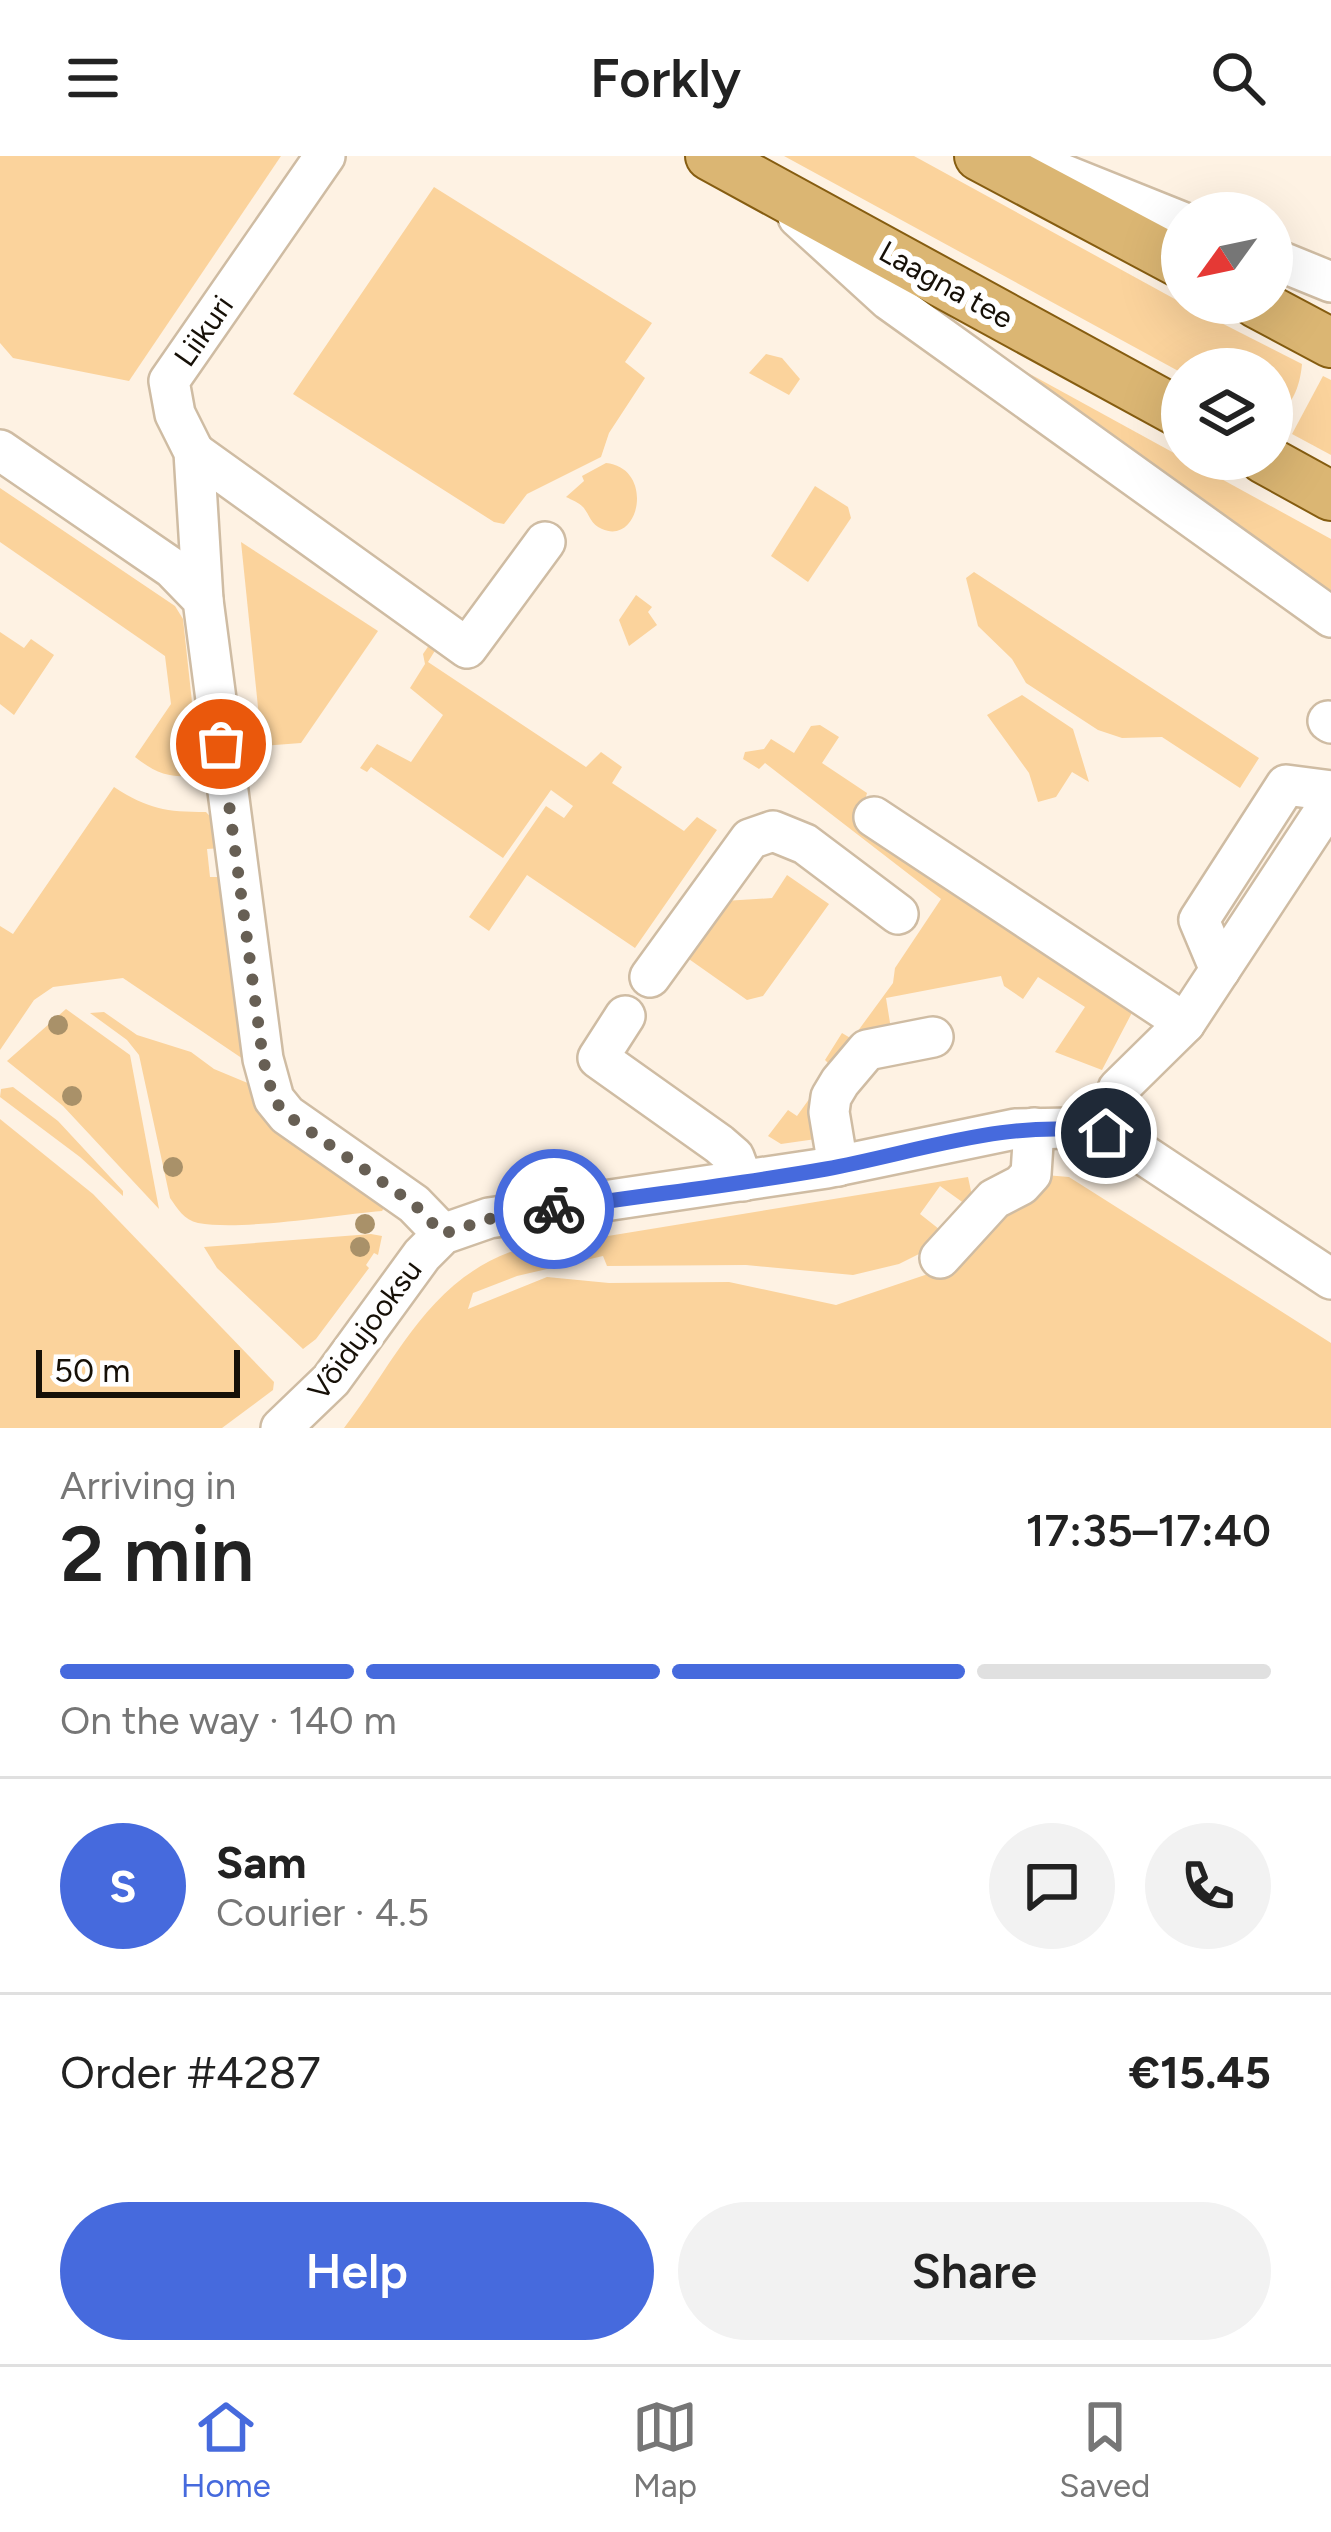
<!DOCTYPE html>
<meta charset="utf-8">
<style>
body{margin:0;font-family:Figtree,sans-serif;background:#f2f2f2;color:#222;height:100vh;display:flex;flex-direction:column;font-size:45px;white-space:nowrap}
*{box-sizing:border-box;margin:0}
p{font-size:39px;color:#767676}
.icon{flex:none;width:66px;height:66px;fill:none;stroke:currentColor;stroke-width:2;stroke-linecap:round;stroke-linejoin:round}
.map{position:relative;height:1272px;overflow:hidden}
.sheet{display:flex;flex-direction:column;background:#fff;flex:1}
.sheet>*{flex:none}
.needle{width:78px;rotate:237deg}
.tools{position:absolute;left:1161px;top:36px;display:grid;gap:24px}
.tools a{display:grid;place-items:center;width:132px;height:132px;border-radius:50%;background:#fff;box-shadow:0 12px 48px #0002;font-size:60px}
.scale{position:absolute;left:36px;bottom:30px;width:204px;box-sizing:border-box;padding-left:12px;border:6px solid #161007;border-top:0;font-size:33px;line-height:42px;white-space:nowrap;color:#161007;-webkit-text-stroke:9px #fff;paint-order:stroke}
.pin{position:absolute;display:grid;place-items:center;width:102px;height:102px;color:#fff;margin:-51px;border:6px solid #fff;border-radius:50%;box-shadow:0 3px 12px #0007}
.courier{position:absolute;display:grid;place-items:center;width:120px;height:120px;margin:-60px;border:9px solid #466add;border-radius:50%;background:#fff;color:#222;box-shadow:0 3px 15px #0007}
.summary em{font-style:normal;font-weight:600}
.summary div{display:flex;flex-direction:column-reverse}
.summary{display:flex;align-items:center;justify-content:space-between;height:204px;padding:0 60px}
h1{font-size:78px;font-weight:600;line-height:90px}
.bar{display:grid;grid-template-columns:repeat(4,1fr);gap:18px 12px;align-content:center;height:144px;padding:0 60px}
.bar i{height:15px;border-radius:9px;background:#e0e0e0}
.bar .on{background:#466add}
.bar p{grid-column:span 4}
.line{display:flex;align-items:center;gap:30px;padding:0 60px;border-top:3px solid #e0e0e0}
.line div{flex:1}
.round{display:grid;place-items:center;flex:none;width:126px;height:126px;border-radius:63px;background:#f2f2f2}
.action{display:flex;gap:24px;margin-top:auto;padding:24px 60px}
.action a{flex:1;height:138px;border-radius:72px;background:#466add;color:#fff;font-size:48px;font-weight:600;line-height:138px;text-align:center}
.action a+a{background:#f2f2f2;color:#222}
header{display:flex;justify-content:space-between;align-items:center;height:156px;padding:0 60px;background:#fff;font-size:54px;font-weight:600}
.tabs{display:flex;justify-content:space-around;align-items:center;height:168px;border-top:3px solid #e0e0e0;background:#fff;font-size:33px;color:#767676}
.tabs a{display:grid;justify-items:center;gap:6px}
.tabs .on{color:#466add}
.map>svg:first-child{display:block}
.green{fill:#fbd39c;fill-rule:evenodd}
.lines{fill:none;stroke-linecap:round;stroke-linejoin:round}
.minor-casing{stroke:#cfbca3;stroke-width:44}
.major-casing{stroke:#865d11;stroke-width:52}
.minor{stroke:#fff;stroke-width:39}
.major{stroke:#dbb673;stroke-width:48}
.tree{fill:#a99169}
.done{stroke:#675f54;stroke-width:12;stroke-dasharray:0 21.6}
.route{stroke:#466add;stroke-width:15}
.labels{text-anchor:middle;stroke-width:12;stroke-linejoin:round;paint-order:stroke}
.street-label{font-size:30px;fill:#161007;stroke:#fff}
</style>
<header><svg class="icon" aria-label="menu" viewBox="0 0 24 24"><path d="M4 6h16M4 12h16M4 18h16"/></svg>Forkly<svg class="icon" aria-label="search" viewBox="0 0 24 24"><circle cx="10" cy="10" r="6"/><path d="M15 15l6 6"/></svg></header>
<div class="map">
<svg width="1331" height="1272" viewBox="0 0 1331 1272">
<rect width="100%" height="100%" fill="#fef2e3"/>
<g class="green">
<polygon points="0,0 281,0 129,225 13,202 0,187"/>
<path d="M784,0H914L1182,147L1302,208C1300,231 1292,251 1272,264V213H1182V217Z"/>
<polygon points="434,31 652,167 625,206 645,222 609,277 601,301 527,338 504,368 494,366 293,238"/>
<polygon points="766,198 782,202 800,223 789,239 749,217"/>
<polygon points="1019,212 1331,383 1331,443 1016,213"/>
<polygon points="1323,220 1331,224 1331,299 1292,278"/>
<path d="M606,307C655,312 640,390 602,373C590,368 590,359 583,351C578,346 572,344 566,341L584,325L582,320Z"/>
<polygon points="815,330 848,351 851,362 808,426 771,400"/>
<path d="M0,332L175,450L183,463L200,620C171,622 158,619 135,601L171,548L165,500L0,386Z"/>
<polygon points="241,386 378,475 301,587 262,590"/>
<polygon points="974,416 1259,602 1240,632 1162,581 1122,582 1098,574 1026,527 1012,503 978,470 966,422"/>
<polygon points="636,439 652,451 648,456 657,469 629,490 619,464"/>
<polygon points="0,476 24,492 31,483 54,499 14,559 0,548"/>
<polygon points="434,482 439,488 428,506 586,611 601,596 622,611 612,627 684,675 697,661 717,674 635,792 527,719 489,775 469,761 546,650 564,662 573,650 551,634 503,702 371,611 367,616 360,612 377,588 411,606 443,559 410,532 425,508 423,498"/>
<polygon points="1022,539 1073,573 1089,626 1072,616 1056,641 1038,646 1029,617 987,559"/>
<polygon points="820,569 839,581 822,607 867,637 864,648 1136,849 1102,914 1055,896 1085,851 1038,821 1023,843 1004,830 1001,820 886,842 891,873 816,983 781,988 768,980 788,954 797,960 832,911 825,904 842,877 852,883 893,827 895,812 941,743 765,607 759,613 743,603 745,596 764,593 771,583 794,597 811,570"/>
<path d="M114,631C148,653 166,656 206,656L220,671L222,692L207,693L210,721H225L249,907L123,822L53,831L34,844L0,894V770L13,778Z"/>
<polygon points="787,719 829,748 763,840 747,844 686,801 724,745 772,742"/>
<polygon points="66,853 130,899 159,1053 63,950 7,905"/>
<path d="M104,856L137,879L191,896L214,913L250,928L251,943L268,961L387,1048L382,1055C334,1059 242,1075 198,1067C184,1064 177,1052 170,1042L139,899L127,884L90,857Z"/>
<polygon points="13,931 58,965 123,1035 123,1040 80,1001 0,941 1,933"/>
<polygon points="0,963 93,1038 274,1226 273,1234 222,1272 0,1272"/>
<path d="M1045,1019L1069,1021L1331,1187V1272H344C396,1205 426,1128 510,1096L968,1021L974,1049L951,1082L899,1108L853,1119L746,1109L607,1110L603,1100L517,1120L473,1137L468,1153L547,1121L609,1127L729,1126L836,1149L928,1118L981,1066ZM940,1030L965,1048L944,1077L920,1058Z"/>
<polygon points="371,1078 382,1080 378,1099 374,1097 366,1109 369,1112 316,1183 303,1193 217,1112 204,1091"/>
</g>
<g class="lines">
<g class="minor-casing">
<g id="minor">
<polyline points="1020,1 1182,66"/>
<polyline points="798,61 889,144 1331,461"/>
<polyline points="1272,102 1331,126"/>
<polyline points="0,294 172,412 203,444 263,903 274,943 287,959 414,1048 443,1078"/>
<polyline points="194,296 467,492 545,386"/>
<polyline points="203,444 194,296 175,258 169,225 325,0"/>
<polyline points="1328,565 1331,567"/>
<polyline points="874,661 1185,867"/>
<polyline points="1220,814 1199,764 1286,629 1331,635"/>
<polyline points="650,821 750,683 773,675 805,688 898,758"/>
<polyline points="625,860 598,902 719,988 734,1001 743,1025"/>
<polyline points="1106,977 1118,933 1185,867 1331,645"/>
<polyline points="838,1010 829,956 831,941 840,926 867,894 933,881"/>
<polyline points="940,1102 994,1043 1021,1029 1031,1018 1034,972"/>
<polyline points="281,1272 331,1224 422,1099 443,1078 489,1062 827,1012 1015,973 1073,972 1106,977 1132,991 1331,1123"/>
</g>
</g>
<g class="major-casing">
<g id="major">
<polyline points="710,0 1182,258"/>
<polyline points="979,0 1182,108"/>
<polyline points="1256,147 1331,187"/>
<polyline points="1264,303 1331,340"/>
</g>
</g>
<use href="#minor" class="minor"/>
<use href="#major" class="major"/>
</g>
<g class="tree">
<circle cx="58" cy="869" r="10"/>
<circle cx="72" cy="940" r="10"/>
<circle cx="173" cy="1011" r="10"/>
<circle cx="365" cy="1068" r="10"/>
<circle cx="360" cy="1091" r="10"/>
</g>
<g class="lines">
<polyline class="done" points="221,588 263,903 274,944 287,959 414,1048 443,1078 489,1063 554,1053"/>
<path class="route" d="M554,1053C644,1039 736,1029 826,1013C919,996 1010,961 1106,977"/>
</g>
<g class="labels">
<g class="street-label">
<text transform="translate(946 129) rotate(29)" y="10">Laagna tee</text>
<text transform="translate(204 175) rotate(-55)" y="10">Liikuri</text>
<text transform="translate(365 1174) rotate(-53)" y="10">Võidujooksu</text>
</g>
</g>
</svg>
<div class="tools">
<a><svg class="needle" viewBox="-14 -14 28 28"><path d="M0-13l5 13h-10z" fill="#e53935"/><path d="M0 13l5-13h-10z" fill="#767676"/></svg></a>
<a><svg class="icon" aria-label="layers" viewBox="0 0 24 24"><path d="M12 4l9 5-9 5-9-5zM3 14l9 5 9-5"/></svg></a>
</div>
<div class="scale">50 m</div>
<div class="pin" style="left:221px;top:588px;background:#ea580c"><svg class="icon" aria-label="bag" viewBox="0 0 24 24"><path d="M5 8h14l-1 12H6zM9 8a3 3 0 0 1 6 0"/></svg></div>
<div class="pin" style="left:1106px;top:977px;background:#1f2937"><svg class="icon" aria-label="home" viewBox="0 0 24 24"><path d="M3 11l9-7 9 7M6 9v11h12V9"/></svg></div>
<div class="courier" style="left:554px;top:1053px"><svg class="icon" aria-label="bike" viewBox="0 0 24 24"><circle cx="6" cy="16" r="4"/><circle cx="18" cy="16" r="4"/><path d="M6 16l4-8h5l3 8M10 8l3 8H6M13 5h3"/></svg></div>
</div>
<section class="sheet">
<div class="summary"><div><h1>2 min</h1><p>Arriving in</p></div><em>17:35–17:40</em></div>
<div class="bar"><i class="on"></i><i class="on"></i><i class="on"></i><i></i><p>On the way · 140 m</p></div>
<div class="line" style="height:216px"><b class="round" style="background:#466add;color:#fff">S</b><div><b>Sam</b><p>Courier · 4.5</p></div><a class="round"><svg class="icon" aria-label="chat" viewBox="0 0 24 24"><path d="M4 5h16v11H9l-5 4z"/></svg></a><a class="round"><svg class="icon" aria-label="phone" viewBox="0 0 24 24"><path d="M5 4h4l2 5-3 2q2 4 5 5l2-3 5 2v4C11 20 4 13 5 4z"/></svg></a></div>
<div class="line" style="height:156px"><div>Order #4287</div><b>€15.45</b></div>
<div class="action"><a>Help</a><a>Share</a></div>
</section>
<nav class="tabs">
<a class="on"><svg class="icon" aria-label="home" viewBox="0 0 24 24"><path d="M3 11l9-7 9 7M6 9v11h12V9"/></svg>Home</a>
<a><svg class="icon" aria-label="map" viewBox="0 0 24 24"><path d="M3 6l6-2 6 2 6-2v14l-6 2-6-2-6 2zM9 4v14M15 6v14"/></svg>Map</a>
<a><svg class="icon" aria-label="saved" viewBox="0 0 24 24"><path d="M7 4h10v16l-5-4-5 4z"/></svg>Saved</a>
</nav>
